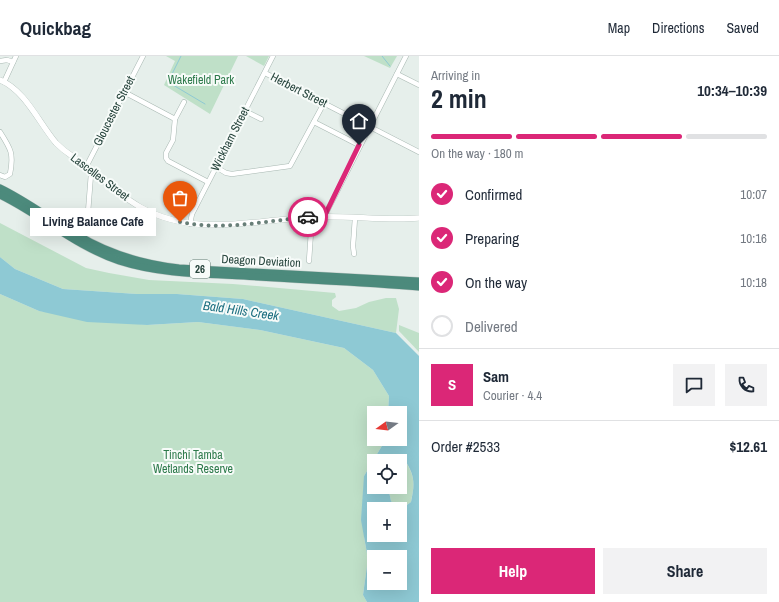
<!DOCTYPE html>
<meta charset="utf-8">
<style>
body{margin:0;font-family:"Archivo Narrow",sans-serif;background:#f2f2f3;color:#1f2937;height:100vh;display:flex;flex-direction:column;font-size:15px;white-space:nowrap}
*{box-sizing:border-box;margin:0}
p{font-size:13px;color:#747a83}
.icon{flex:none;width:22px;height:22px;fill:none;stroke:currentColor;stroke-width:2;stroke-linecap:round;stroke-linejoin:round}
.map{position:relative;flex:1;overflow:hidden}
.sheet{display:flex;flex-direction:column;background:#fff;width:360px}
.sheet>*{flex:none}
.needle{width:26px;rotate:255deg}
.controls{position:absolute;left:367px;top:350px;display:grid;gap:8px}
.controls a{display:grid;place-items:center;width:40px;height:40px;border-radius:0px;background:#fff;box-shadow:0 4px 16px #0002;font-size:20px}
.pin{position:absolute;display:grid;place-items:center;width:34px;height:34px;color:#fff;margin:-41px -17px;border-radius:50% 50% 50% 0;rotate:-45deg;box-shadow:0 0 4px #0007}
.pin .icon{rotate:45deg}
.courier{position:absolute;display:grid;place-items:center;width:40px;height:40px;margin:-20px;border:3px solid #db2777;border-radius:50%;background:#fff;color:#222;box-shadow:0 1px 5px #0007}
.bubble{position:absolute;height:28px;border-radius:0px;background:#fff;box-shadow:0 4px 16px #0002;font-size:13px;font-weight:800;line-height:28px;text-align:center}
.overview em{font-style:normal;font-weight:800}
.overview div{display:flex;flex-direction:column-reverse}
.overview{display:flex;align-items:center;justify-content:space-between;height:68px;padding:0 12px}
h1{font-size:26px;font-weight:800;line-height:30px}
.bar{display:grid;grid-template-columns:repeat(4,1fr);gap:6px 4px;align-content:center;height:48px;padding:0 12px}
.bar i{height:5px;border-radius:3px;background:#e0e1e3}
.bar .selected{background:#db2777}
.bar p{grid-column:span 4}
.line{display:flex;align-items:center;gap:10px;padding:0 12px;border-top:1px solid #e0e1e3}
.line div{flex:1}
.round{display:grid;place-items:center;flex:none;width:42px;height:42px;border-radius:0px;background:#f2f2f3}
ol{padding:0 12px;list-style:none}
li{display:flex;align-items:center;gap:12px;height:44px}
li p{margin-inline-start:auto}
li .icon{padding:4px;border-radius:50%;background:#db2777;color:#fff;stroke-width:4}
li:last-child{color:#747a83}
li i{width:22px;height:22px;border:2px solid #e0e1e3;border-radius:50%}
.button{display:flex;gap:8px;margin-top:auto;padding:8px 12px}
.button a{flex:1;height:46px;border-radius:0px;background:#db2777;color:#fff;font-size:16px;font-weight:800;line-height:46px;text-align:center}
.button a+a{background:#f2f2f3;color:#1f2937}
header{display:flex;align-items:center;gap:24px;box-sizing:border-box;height:56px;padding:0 20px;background:#fff;border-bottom:1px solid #e0e1e3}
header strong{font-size:19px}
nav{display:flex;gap:22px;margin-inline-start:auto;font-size:14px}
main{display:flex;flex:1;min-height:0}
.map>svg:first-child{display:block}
.green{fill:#bfe0c8}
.water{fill:#8ec9d4;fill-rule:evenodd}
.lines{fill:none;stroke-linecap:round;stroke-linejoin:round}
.stream{stroke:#8ec9d4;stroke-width:1}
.minor-casing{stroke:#a8b8b2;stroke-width:5.5}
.tertiary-casing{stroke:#a8b8b2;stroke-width:6}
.trunk-casing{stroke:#c2cac8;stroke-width:8}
.minor{stroke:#fff;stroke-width:4.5}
.tertiary{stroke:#fff;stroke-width:5.5}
.trunk{stroke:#4c8a7c;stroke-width:7}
.done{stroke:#687f78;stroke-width:4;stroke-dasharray:0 7.2}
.route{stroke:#db2777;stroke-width:5}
.labels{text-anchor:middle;stroke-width:4;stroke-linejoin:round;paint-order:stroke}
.shield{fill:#f7fbf9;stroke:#637a73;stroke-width:1}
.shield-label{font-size:11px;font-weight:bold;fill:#24423a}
.park-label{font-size:12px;fill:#2d7a4b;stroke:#f7fbf9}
.street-label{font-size:12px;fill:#24423a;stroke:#f7fbf9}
.water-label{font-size:13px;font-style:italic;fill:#1c6f80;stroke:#f7fbf9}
</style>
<header>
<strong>Quickbag</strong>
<nav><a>Map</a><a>Directions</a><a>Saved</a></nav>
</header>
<main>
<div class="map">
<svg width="419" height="546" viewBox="0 0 419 546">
<rect width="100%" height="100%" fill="#e6efeb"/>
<g class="green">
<polygon points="166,0 238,0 210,58 164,29 175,5"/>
<polygon points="246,0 269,0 264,10"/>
<polygon points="364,0 397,0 390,12"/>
<polygon points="0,167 86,212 109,217 149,224 233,228 335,237 336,241 332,244 332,250 339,255 356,252 369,246 386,242 396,242 399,253 396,277 243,243 177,238 137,238 63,233 15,213 0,201"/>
<polygon points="0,238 39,255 147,269 198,266 260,274 344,292 373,314 389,340 388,357 374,357 374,383 386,383 364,420 364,481 368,503 363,539 367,546 0,546"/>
<polygon points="399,269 419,277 419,296 399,275"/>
<path d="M404,403C415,420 415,427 411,446L400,454L391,445L388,431H400V405Z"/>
</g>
<path class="water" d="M0,201L15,213L63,233L137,238H177L243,243L396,277L419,300V546H367L363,539L368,503L361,464L364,420L386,383H400V357H388L389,340L373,314L344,292L260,274L198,266L147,269L87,266L39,255L0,238ZM404,403C415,419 415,427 411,446L400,454V479H374V453H399L391,445L388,431H374V405H400ZM374,501H400V527H374Z"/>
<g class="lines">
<g class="stream">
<polyline points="181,0 172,18 173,29 205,48"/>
<polyline points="382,0 390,10"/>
</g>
<g class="minor-casing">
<g id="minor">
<polyline points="0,5 7,4 13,6"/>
<polyline points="265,17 419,96"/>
<polyline points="397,18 419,29"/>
<polyline points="4,26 16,0"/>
<polyline points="124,36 175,63"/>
<polyline points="184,46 175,63 173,84 166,97 166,102 168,105 208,126"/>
<polyline points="245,55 261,63"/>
<polyline points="314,66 359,89"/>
<path d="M0,76C11,93 14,98 10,118L5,121L0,119"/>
<polyline points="86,111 143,0"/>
<polyline points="216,111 226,117 232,118 290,110 324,47"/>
<polyline points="324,161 406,0"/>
<polyline points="190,168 192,158 273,0"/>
<polyline points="87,169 91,118 92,116"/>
<polyline points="354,198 353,190 355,162"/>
<polyline points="309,205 312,161"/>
</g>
</g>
<g class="tertiary-casing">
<path id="tertiary" d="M0,24C25,34 39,67 56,87C61,92 66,96 72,100C94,117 116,137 140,151C196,182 253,164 313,161C348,159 384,165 419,162"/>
</g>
<g class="trunk-casing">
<g id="trunk">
<path d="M0,132C27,145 50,163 76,178C107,197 143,208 179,212L419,225"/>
<path d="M0,139C41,159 75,190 119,205C159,218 202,218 244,220C302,224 361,226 419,231"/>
</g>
</g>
<use href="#minor" class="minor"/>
<use href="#tertiary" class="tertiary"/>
<use href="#trunk" class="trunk"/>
</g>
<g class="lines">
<path class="done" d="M180,166C222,175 266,165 308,161"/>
<polyline class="route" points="308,161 324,161 359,89"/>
</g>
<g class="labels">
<rect class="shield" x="190" y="204" width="20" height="18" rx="3"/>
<g class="shield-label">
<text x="200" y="217">26</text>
</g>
<g class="park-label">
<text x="201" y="28">Wakefield Park</text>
<text x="193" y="403">Tinchi Tamba<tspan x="193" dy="14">Wetlands Reserve</tspan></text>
</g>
<g class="street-label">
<text transform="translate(299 34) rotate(27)" y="4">Herbert Street</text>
<text transform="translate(114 55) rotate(-63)" y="4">Gloucester Street</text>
<text transform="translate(230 83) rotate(-63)" y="4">Wickham Street</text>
<text transform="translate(100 121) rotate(37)" y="4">Lascelles Street</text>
<text transform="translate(261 205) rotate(3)" y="4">Deagon Deviation</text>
</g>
<g class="water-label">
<text transform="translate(241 254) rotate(8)" y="5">Bald Hills Creek</text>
</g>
</g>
</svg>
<div class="controls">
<a><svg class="needle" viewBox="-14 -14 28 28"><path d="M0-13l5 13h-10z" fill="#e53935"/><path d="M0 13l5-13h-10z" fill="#747a83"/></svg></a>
<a><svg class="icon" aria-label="locate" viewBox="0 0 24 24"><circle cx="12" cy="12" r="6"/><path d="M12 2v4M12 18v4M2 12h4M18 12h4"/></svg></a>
<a>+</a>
<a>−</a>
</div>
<div class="pin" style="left:180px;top:166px;background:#ea580c"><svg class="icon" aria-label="bag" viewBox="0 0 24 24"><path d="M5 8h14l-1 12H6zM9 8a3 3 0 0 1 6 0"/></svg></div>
<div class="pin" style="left:359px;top:89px;background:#1f2937"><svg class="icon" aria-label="home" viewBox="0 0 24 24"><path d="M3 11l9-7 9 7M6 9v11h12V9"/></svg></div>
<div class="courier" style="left:308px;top:161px"><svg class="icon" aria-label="car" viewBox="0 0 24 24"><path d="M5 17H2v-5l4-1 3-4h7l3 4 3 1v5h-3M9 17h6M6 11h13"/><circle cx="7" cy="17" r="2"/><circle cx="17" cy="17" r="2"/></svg></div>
<div class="bubble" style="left:30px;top:152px;width:126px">Living Balance Cafe</div>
</div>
<section class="sheet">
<div class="overview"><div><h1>2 min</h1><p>Arriving in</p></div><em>10:34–10:39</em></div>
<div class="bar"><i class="selected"></i><i class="selected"></i><i class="selected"></i><i></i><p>On the way · 180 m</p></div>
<ol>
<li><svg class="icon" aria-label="check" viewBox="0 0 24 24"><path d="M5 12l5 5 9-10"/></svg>Confirmed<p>10:07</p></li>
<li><svg class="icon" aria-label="check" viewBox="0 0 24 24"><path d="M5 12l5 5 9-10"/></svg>Preparing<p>10:16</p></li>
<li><svg class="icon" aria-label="check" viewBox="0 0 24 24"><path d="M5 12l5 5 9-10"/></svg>On the way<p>10:18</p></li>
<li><i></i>Delivered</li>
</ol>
<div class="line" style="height:72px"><b class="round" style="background:#db2777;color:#fff">S</b><div><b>Sam</b><p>Courier · 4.4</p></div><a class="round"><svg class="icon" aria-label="chat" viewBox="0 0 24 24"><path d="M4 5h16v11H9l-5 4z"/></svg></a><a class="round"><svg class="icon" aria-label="phone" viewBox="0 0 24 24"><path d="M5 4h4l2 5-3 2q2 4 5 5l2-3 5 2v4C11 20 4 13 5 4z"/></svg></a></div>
<div class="line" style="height:52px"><div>Order #2533</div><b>$12.61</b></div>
<div class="button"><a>Help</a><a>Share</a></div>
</section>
</main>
